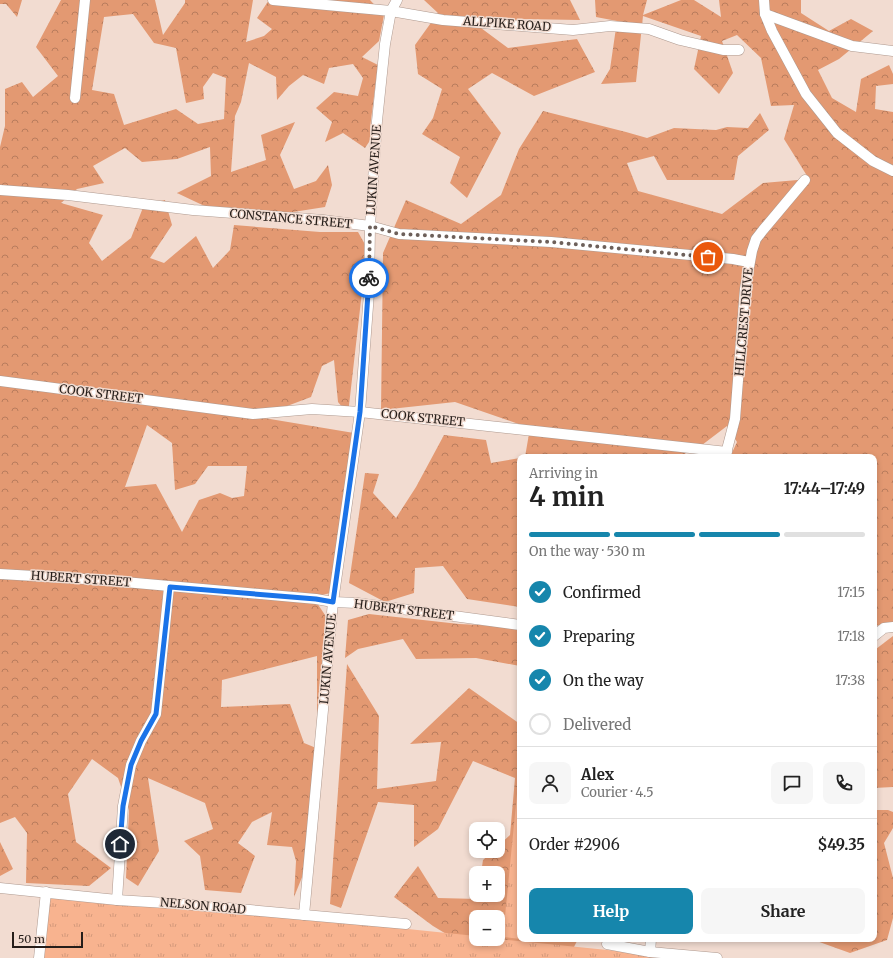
<!DOCTYPE html>
<meta charset="utf-8">
<style>
body{margin:0;font-family:Merriweather,serif;background:#f6f6f6;color:#222;height:100vh;display:flex;flex-direction:column;font-size:15px;white-space:nowrap}
*{box-sizing:border-box;margin:0}
p{font-size:13px;color:#767676}
.icon{flex:none;width:22px;height:22px;fill:none;stroke:currentColor;stroke-width:2;stroke-linecap:round;stroke-linejoin:round}
.map{position:relative;flex:1;overflow:hidden}
.details{position:absolute;left:517px;top:454px;width:360px;height:488px;display:flex;flex-direction:column;background:#fff;border-radius:8px;box-shadow:0 2px 6px #0003}
.details>*{flex:none}
.tools{position:absolute;left:469px;top:822px;display:grid;gap:8px}
.tools a{display:grid;place-items:center;width:36px;height:36px;border-radius:8px;background:#fff;box-shadow:0 2px 6px #0003;font-size:20px}
.scale{position:absolute;left:12px;bottom:10px;width:71px;box-sizing:border-box;padding-left:4px;border:2px solid #261e1a;border-top:0;font-size:11px;line-height:14px;white-space:nowrap;color:#261e1a;-webkit-text-stroke:3px #f2dcd1;paint-order:stroke}
.pin{position:absolute;display:grid;place-items:center;width:34px;height:34px;color:#fff;margin:-17px;border:2px solid #fff;border-radius:50%;box-shadow:0 1px 4px #0007}
.courier{position:absolute;display:grid;place-items:center;width:40px;height:40px;margin:-20px;border:3px solid #1a73e8;border-radius:50%;background:#fff;color:#222;box-shadow:0 1px 5px #0007}
.head em{font-style:normal;font-weight:700}
.head div{display:flex;flex-direction:column-reverse}
.head{display:flex;align-items:center;justify-content:space-between;height:68px;padding:0 12px}
h1{font-size:26px;font-weight:700;line-height:30px}
.bar{display:grid;grid-template-columns:repeat(4,1fr);gap:6px 4px;align-content:center;height:48px;padding:0 12px}
.bar i{height:5px;border-radius:3px;background:#e0e0e0}
.bar .on{background:#1686ac}
.bar p{grid-column:span 4}
.line{display:flex;align-items:center;gap:10px;padding:0 12px;border-top:1px solid #e0e0e0}
.line div{flex:1}
.round{display:grid;place-items:center;flex:none;width:42px;height:42px;border-radius:8px;background:#f6f6f6}
ol{padding:0 12px;list-style:none}
li{display:flex;align-items:center;gap:12px;height:44px}
li p{margin-inline-start:auto}
li .icon{padding:4px;border-radius:50%;background:#1686ac;color:#fff;stroke-width:4}
li:last-child{color:#767676}
li i{width:22px;height:22px;border:2px solid #e0e0e0;border-radius:50%}
.cta{display:flex;gap:8px;margin-top:auto;padding:8px 12px}
.cta a{flex:1;height:46px;border-radius:8px;background:#1686ac;color:#fff;font-size:16px;font-weight:700;line-height:46px;text-align:center}
.cta a+a{background:#f6f6f6;color:#222}
.map>svg:first-child{display:block}
.forest{fill:url(#forest-crowns);fill-rule:evenodd}
.park{fill:url(#park-tufts)}
.lines{fill:none;stroke-linecap:round;stroke-linejoin:round}
.minor-casing{stroke:#ae998f;stroke-width:11}
.minor{stroke:#fff;stroke-width:10}
.done{stroke:#6d605a;stroke-width:4;stroke-dasharray:0 7.2}
.route{stroke:#1a73e8;stroke-width:5}
.labels{text-anchor:middle;stroke-width:3;stroke-linejoin:round;paint-order:stroke}
.street-label{font-size:12px;fill:#261e1a;stroke:#f2dcd1}
</style>
<div class="map">
<svg width="893" height="958" viewBox="0 0 893 958">
<defs>
<pattern id="forest-crowns" width="20" height="18" patternUnits="userSpaceOnUse"><rect width="20" height="18" fill="#e39972"/><path d="M2 6a3 3 0 1 1 6 0M12 15a3 3 0 1 1 6 0" fill="none" stroke="#b87c5d"/></pattern>
<pattern id="park-tufts" width="24" height="20" patternUnits="userSpaceOnUse"><rect width="24" height="20" fill="#f8b38f"/><path d="M3 7l-1-3M5 7V3M7 7l1-3M15 17l-1-3M17 17v-4M19 17l1-3" fill="none" stroke="#d49a7b"/></pattern>
</defs>
<rect width="100%" height="100%" fill="#f2dcd1"/>
<g class="forest">
<polygon points="0,0 22,0 17,17 6,4 0,4"/>
<path d="M61,0H155L163,35L185,3V0H253L246,42L264,36L272,29L257,18L269,0H370L384,15L379,41L362,57L378,65L370,128L371,139L365,148L343,133L325,142L332,122L316,108L334,92L358,96L363,78L353,64L329,68L324,84L303,75L289,86L277,100L276,77L249,63L241,102L235,116L231,172L266,160L261,135L295,122L280,155L294,189L316,181L328,165L332,185L325,207L274,215L215,211L177,193L211,176L210,147L177,159L142,162L125,148L93,166L104,183L77,189L61,203L103,215L89,243L102,261L131,238L144,205L165,200L172,225L150,258L164,263L196,236L213,268L230,250L234,225L320,232H358L367,248L348,414L338,402L334,360L322,366L311,397L258,417L354,433L335,592L313,597L331,624L317,715V656L222,680L221,707L290,704L304,743L321,750L307,865L294,897L296,861L292,847L267,845L272,812L252,822L238,843L255,856L241,893L205,890L200,856L184,841L213,829L205,803L148,778L159,851L138,886L126,878L129,810L118,778L92,759L68,794L76,842L111,868L89,886L26,883L27,833L15,817L0,823V147L5,126V89L22,82L33,97L58,76L36,47ZM133,14L154,43L176,48L186,103L204,99L203,87L213,73L226,78L224,119L198,124L176,109L124,125L114,94L92,90L104,17ZM147,425L172,443L175,490L195,484L208,466H247L244,496L232,498L220,493L199,500L182,532L156,484L125,487Z"/>
<polygon points="424,0 570,0 580,20 522,19 481,28 508,48 577,39 595,72 534,96 492,73 468,89 501,133 467,198 450,183 460,157 422,134 433,118 442,89 418,74 415,45 438,13"/>
<polygon points="595,0 647,0 643,15 681,0 694,0 721,17 719,0 801,0 801,13 829,31 851,19 873,31 839,59 818,70 832,98 856,112 861,79 889,65 893,74 893,84 876,86 875,109 893,112 893,623 874,626 874,457 730,457 737,442 727,426 702,445 673,442 689,457 525,457 530,428 455,402 381,410 383,253 406,200 461,224 501,195 519,149 543,111 626,132 647,138 674,128 716,130 727,127 748,128 760,113 769,130 738,156 734,180 667,180 654,156 627,163 638,191 722,214 763,183 809,179 784,139 794,105 771,106 761,58 737,35 722,41 733,73 719,94 694,69 701,36 643,16 636,82 601,84 610,69 617,21 596,17"/>
<polygon points="444,435 486,440 491,463 520,458 520,607 467,599 443,566 415,568 414,593 385,602 349,583 365,473 379,474 373,493 396,518 416,487"/>
<polygon points="369,614 459,624 520,627 520,666 476,658 416,659 403,639 358,649 345,658 348,620"/>
<polygon points="893,636 893,787 874,788 874,653 876,649"/>
<path d="M347,664L379,716L377,789L436,781L441,742L410,744L469,688L520,724V939H578L570,955L486,958L433,926L394,897L418,866L438,898L479,899L480,895H498V873H481L483,860L493,851H498V846L510,835L515,778L473,761L438,829L414,847V805L378,802L341,908L330,904ZM476,917H498V939H476Z"/>
<polygon points="874,810 888,810 893,812 893,828 884,843 893,878 893,918 887,940 850,953 811,939 874,939"/>
<polygon points="0,842 13,869 0,876"/>
</g>
<g class="park">
<polygon points="520,763 520,939 503,937"/>
<polygon points="46,892 476,936 476,939 498,939 687,958 39,958"/>
</g>
<g class="lines">
<g class="minor-casing">
<g id="minor">
<polyline points="273,0 391,11 443,20 573,30 610,26 649,29 680,40 723,50 739,50"/>
<polyline points="764,0 765,14 772,31 806,94 837,133 873,161 893,171"/>
<polyline points="765,14 852,46 893,51"/>
<polyline points="75,98 85,0"/>
<polyline points="0,190 68,195 193,210 323,220 370,226 399,234 551,242 733,259 749,262"/>
<polyline points="0,381 253,414 312,409 360,412 727,452"/>
<polyline points="725,457 735,419 745,289 752,251 756,239 763,230 805,180"/>
<polyline points="0,574 102,580 316,599 333,602 357,603 520,625"/>
<polyline points="874,636 884,628 893,627"/>
<polyline points="0,888 117,900 182,904 406,924"/>
<polyline points="117,900 123,806 131,765 141,741 156,714 169,587"/>
<polyline points="304,915 333,602 360,412 369,293 370,226 377,121 385,44 391,11 397,0"/>
<polyline points="607,944 650,952 717,958"/>
<polyline points="650,952 651,939"/>
<polyline points="39,958 46,892"/>
</g>
</g>
<use href="#minor" class="minor"/>
</g>
<g class="lines">
<polyline class="done" points="369,278 370,226 399,234 551,242 708,257"/>
<polyline class="route" points="120,844 123,806 131,765 141,741 156,714 170,587 316,599 333,602 360,412 369,278"/>
</g>
<g class="labels">
<g class="street-label">
<text transform="translate(507 24) rotate(4)" y="4">ALLPIKE ROAD</text>
<text transform="translate(374 170) rotate(-86)" y="4">LUKIN AVENUE</text>
<text transform="translate(291 219) rotate(5)" y="4">CONSTANCE STREET</text>
<text transform="translate(744 322) rotate(-85)" y="4">HILLCREST DRIVE</text>
<text transform="translate(101 394) rotate(7)" y="4">COOK STREET</text>
<text transform="translate(423 418) rotate(6)" y="4">COOK STREET</text>
<text transform="translate(81 579) rotate(4)" y="4">HUBERT STREET</text>
<text transform="translate(404 610) rotate(7)" y="4">HUBERT STREET</text>
<text transform="translate(328 659) rotate(-85)" y="4">LUKIN AVENUE</text>
<text transform="translate(203 906) rotate(5)" y="4">NELSON ROAD</text>
</g>
</g>
</svg>
<div class="tools">
<a><svg class="icon" aria-label="locate" viewBox="0 0 24 24"><circle cx="12" cy="12" r="6"/><path d="M12 2v4M12 18v4M2 12h4M18 12h4"/></svg></a>
<a>+</a>
<a>−</a>
</div>
<div class="scale">50 m</div>
<div class="pin" style="left:708px;top:257px;background:#ea580c"><svg class="icon" aria-label="bag" viewBox="0 0 24 24"><path d="M5 8h14l-1 12H6zM9 8a3 3 0 0 1 6 0"/></svg></div>
<div class="pin" style="left:120px;top:844px;background:#1f2937"><svg class="icon" aria-label="home" viewBox="0 0 24 24"><path d="M3 11l9-7 9 7M6 9v11h12V9"/></svg></div>
<div class="courier" style="left:369px;top:278px"><svg class="icon" aria-label="bike" viewBox="0 0 24 24"><circle cx="6" cy="16" r="4"/><circle cx="18" cy="16" r="4"/><path d="M6 16l4-8h5l3 8M10 8l3 8H6M13 5h3"/></svg></div>
<section class="details">
<div class="head"><div><h1>4 min</h1><p>Arriving in</p></div><em>17:44–17:49</em></div>
<div class="bar"><i class="on"></i><i class="on"></i><i class="on"></i><i></i><p>On the way · 530 m</p></div>
<ol>
<li><svg class="icon" aria-label="check" viewBox="0 0 24 24"><path d="M5 12l5 5 9-10"/></svg>Confirmed<p>17:15</p></li>
<li><svg class="icon" aria-label="check" viewBox="0 0 24 24"><path d="M5 12l5 5 9-10"/></svg>Preparing<p>17:18</p></li>
<li><svg class="icon" aria-label="check" viewBox="0 0 24 24"><path d="M5 12l5 5 9-10"/></svg>On the way<p>17:38</p></li>
<li><i></i>Delivered</li>
</ol>
<div class="line" style="height:72px"><a class="round"><svg class="icon" aria-label="person" viewBox="0 0 24 24"><circle cx="12" cy="8" r="4"/><path d="M4 21q1-7 8-7t8 7"/></svg></a><div><b>Alex</b><p>Courier · 4.5</p></div><a class="round"><svg class="icon" aria-label="chat" viewBox="0 0 24 24"><path d="M4 5h16v11H9l-5 4z"/></svg></a><a class="round"><svg class="icon" aria-label="phone" viewBox="0 0 24 24"><path d="M5 4h4l2 5-3 2q2 4 5 5l2-3 5 2v4C11 20 4 13 5 4z"/></svg></a></div>
<div class="line" style="height:52px"><div>Order #2906</div><b>$49.35</b></div>
<div class="cta"><a>Help</a><a>Share</a></div>
</section>
</div>
